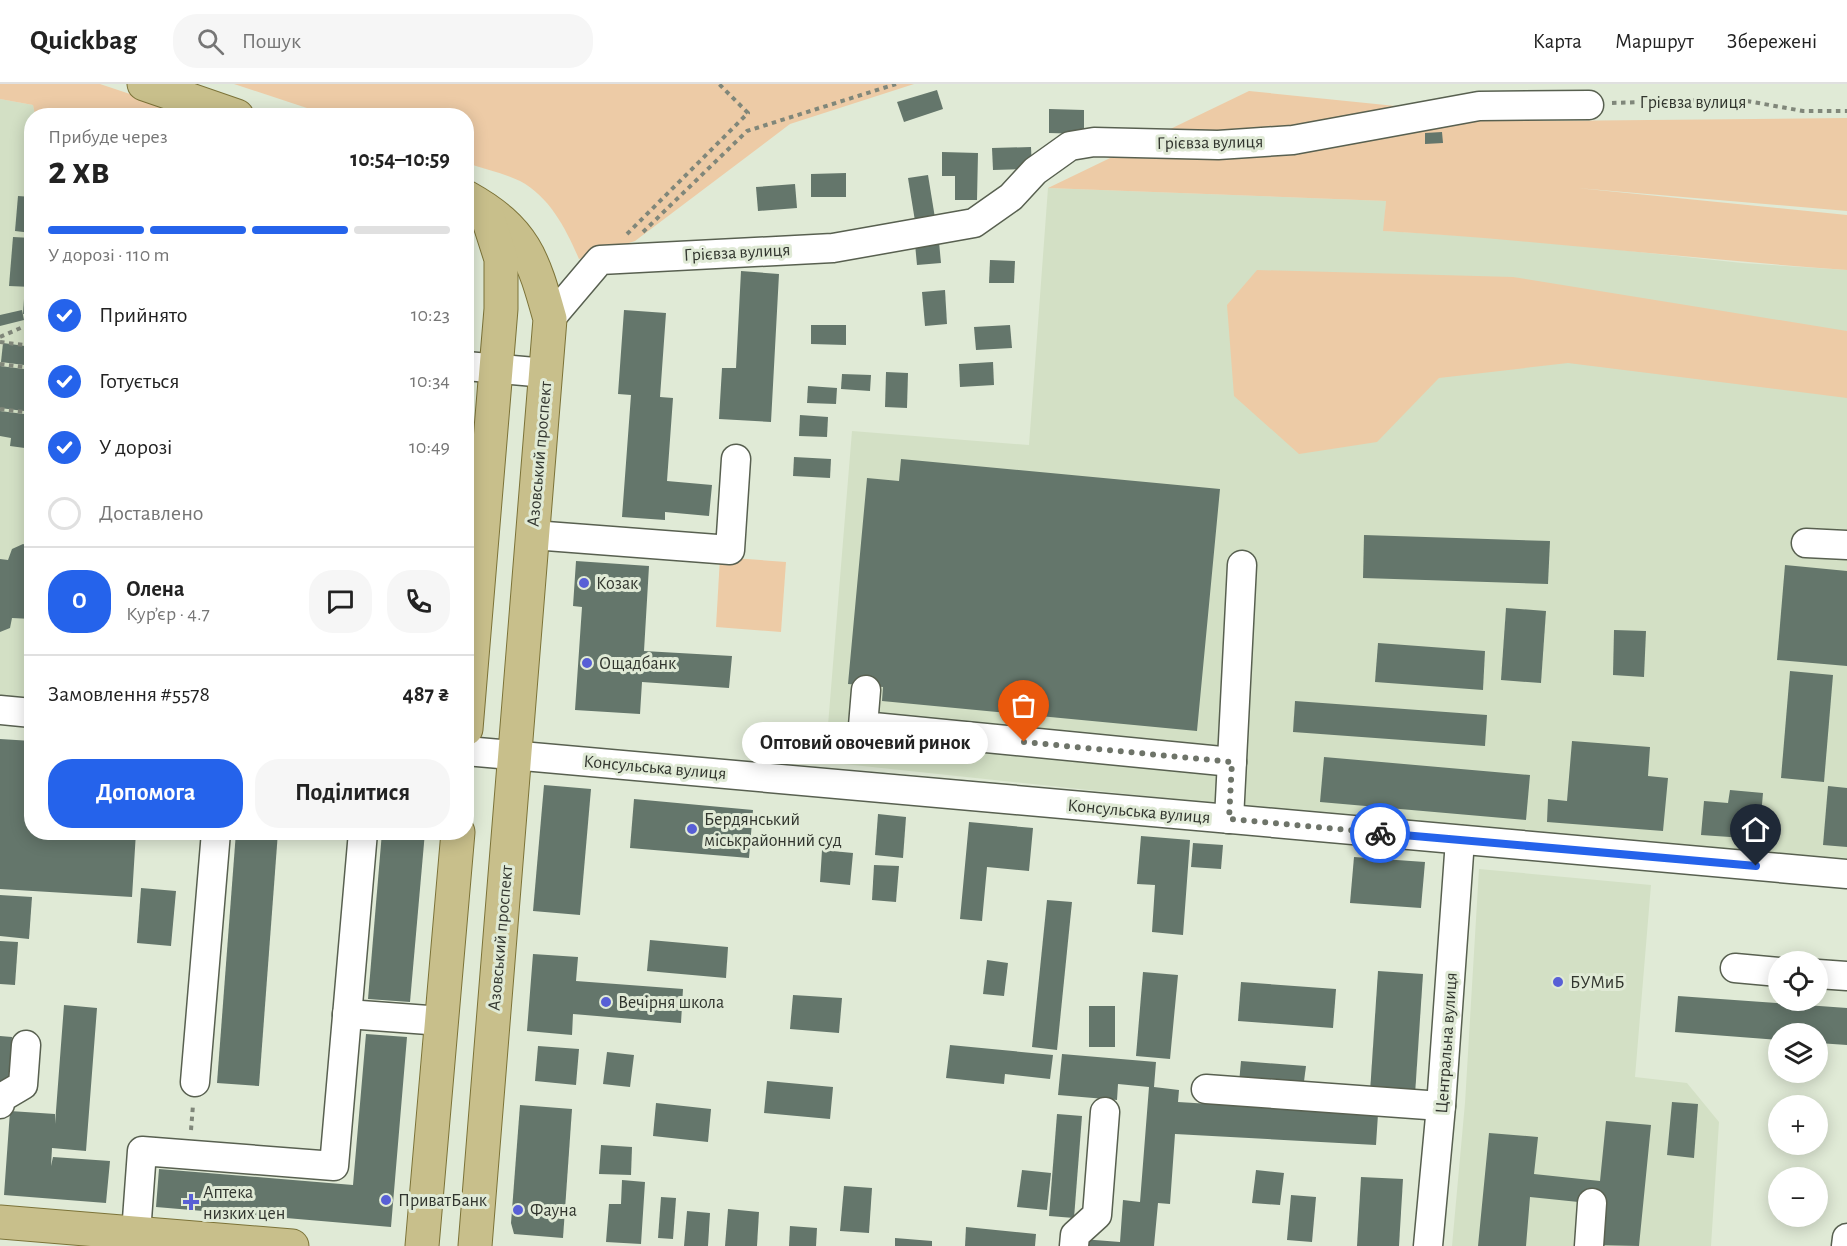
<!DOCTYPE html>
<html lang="uk">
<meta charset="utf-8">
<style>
body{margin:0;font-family:"Alegreya Sans",sans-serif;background:#f6f6f6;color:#222;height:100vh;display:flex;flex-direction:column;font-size:22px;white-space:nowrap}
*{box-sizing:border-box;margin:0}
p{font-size:20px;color:#767676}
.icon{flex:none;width:33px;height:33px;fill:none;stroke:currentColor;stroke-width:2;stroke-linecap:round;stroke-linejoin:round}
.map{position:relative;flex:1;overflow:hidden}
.drawer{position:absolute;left:24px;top:24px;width:450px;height:732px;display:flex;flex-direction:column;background:#fff;border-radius:24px;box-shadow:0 3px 15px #0003}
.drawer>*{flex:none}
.tools{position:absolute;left:1768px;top:867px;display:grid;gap:12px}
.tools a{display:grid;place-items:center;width:60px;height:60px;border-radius:50%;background:#fff;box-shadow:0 3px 15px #0003;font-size:30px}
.pin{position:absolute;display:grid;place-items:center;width:51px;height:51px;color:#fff;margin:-62px -26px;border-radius:50% 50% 50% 0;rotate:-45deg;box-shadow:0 0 6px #0007}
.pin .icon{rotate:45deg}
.courier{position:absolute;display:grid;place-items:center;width:60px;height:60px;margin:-30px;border:4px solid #2563eb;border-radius:50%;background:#fff;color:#222;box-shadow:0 2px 8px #0007}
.bubble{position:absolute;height:42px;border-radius:21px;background:#fff;box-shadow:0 3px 15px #0003;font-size:20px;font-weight:700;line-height:42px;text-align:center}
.overview em{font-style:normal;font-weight:700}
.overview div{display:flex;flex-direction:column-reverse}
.overview{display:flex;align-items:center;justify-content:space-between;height:102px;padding:0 24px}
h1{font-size:39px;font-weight:700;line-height:45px}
.bar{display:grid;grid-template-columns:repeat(4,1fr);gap:9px 6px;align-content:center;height:72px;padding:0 24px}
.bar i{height:8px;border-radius:4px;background:#e0e0e0}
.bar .current{background:#2563eb}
.bar p{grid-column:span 4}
.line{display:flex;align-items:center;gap:15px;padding:0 24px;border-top:2px solid #e0e0e0}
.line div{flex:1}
.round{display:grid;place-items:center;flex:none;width:63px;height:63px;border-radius:24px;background:#f6f6f6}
ol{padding:0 24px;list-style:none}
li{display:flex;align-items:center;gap:18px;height:66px}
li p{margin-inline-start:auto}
li .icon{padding:6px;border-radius:50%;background:#2563eb;color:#fff;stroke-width:4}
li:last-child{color:#767676}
li i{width:33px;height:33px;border:3px solid #e0e0e0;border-radius:50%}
.action{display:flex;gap:12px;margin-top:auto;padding:12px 24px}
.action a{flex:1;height:69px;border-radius:24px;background:#2563eb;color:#fff;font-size:24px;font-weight:700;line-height:69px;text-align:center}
.action a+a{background:#f6f6f6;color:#222}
header{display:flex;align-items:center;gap:36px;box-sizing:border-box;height:84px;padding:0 30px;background:#fff;border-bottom:2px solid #e0e0e0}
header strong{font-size:28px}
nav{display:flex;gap:33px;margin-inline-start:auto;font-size:21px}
.search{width:420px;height:54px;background:#f6f6f6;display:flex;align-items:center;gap:15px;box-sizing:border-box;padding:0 21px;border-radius:24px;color:#767676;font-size:22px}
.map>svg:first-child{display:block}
.built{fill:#d3e0c5}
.green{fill:#edcba6}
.building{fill:#64766b}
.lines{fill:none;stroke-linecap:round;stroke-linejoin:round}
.minor-casing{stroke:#586050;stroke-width:31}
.major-casing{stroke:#7c7338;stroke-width:35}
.path{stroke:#80877a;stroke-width:4;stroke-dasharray:4.5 4.5;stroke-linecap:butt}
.minor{stroke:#fff;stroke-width:28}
.major{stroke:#c8bf8b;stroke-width:33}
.done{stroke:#6e7469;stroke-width:6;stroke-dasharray:0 10.8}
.route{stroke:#2563eb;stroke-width:8}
.poi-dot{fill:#585fd6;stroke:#e0ead6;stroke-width:2}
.labels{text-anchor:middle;stroke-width:6;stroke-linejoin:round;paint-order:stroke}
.street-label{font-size:18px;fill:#31352e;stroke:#e0ead6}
.poi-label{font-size:18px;fill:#31352e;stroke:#e0ead6;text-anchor:start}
</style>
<header>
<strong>Quickbag</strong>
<div class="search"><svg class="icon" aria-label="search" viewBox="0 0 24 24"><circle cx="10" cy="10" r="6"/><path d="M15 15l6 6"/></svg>Пошук</div>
<nav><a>Карта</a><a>Маршрут</a><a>Збережені</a></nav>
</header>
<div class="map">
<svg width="1847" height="1162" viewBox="0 0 1847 1162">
<rect width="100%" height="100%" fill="#e0ead6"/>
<g class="built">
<polygon points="0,15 33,21 35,31 32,32 31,618 0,616"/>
<polygon points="1048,104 1386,117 1384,147 1518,155 1742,179 1847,186 1847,780 1324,731 825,678 852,347 1029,361"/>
<polygon points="1479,785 1651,801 1635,993 1687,999 1719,1038 1711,1162 1452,1162 1465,1019"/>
</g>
<g class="green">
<polygon points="0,0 100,0 193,31 35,31 33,21 0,15"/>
<path d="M234,0H914L790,40L635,157L579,175C566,145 550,113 520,97C504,89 484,85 467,79L466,32L328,31Z"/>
<path d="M1249,7L1544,37L1847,34V127L1577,104L1847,131V186C1692,175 1538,156 1383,147L1386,117L1048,104Z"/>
<polygon points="1257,186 1513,193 1847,247 1847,314 1568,279 1439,294 1377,358 1299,370 1234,312 1227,221"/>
<polygon points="720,473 786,478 781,548 716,543"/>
</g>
<g class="building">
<polygon points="937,6 943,25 904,38 897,18"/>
<polygon points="1049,25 1084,26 1084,50 1049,49"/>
<polygon points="1442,48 1443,59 1425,60 1425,49"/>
<polygon points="1031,63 1032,85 993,86 992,64"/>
<polygon points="942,68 978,69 977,116 955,116 955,92 942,92"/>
<polygon points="846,89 846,113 811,113 811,90"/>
<polygon points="928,91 935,134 915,137 908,94"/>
<polygon points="795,100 797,124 758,127 756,103"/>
<polygon points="18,112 32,113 32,149 15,147"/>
<polygon points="13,153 32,154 32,203 9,202"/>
<polygon points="939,158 941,179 917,181 915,160"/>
<polygon points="990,176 1015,177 1014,199 989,199"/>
<polygon points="741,187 779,190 771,338 719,335 722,284 736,284"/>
<polygon points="945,206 947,240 925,242 922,208"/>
<polygon points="24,215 32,215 32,228 29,230 23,230"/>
<polygon points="22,226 24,236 0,242 0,231"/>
<polygon points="624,226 666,229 660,313 673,314 667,397 712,401 709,432 665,428 665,436 622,433 631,311 618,310"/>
<polygon points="811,241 846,241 846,261 811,260"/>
<polygon points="1010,241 1012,264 976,266 974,243"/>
<polygon points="3,259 32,263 32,282 1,278"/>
<polygon points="993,278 994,301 960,303 959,280"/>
<polygon points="0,282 32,286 32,328 0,324"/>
<polygon points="886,288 908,289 907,324 885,323"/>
<polygon points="842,290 871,291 870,307 841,305"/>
<polygon points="808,302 837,304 836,320 807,319"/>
<polygon points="0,327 32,331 32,365 10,362 11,354 0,352"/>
<polygon points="800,331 828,333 827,353 799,352"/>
<polygon points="794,373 831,375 830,394 793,392"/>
<polygon points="901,375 1220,405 1197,647 882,617 883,603 848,600 867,394 899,397"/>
<polygon points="1364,451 1550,457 1548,500 1363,494"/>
<polygon points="23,460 32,463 32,535 12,534 10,544 0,548 0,475 8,476 12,465"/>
<polygon points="576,477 649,482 644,567 732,572 729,604 642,598 640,630 575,626 582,523 573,522"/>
<polygon points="1785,481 1847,487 1847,582 1777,576"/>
<polygon points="1506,524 1546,527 1541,599 1501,596"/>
<polygon points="1614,546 1646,547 1644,593 1613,591"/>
<polygon points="1378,559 1485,567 1483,606 1375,598"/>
<polygon points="1790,587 1833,591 1824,698 1781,694"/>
<polygon points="1295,617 1487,631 1485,662 1293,648"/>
<polygon points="0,655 32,657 32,748 136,748 132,813 0,805"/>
<polygon points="1572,657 1650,663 1648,692 1668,694 1663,747 1547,738 1548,715 1567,717"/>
<polygon points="1324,673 1530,691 1526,736 1320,718"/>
<polygon points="544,701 591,705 580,831 533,827"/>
<polygon points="1828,702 1847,704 1847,763 1823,761"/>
<polygon points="1730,706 1763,709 1759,755 1701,751 1704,717 1728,719"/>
<polygon points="634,715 753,726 749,774 630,764"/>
<polygon points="878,730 906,733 903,774 875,771"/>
<polygon points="969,738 1033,744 1029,787 987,783 982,837 960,835"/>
<polygon points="236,748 278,748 259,1002 217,999"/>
<polygon points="382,748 425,748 410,918 368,915"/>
<polygon points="1141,752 1190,756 1183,851 1152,848 1155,801 1137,800"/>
<polygon points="1193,759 1223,761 1221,785 1191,783"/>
<polygon points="822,766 853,769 850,801 820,798"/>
<polygon points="1354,773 1425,778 1421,824 1350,819"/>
<polygon points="874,781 899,782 896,818 872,816"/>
<polygon points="141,804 176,807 171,862 137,859"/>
<polygon points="0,811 32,813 29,855 0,852"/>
<polygon points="1047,816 1072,818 1057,966 1032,963"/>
<polygon points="650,856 728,863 726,894 647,887"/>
<polygon points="0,857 18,858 15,901 0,900"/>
<polygon points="533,870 578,873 576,897 683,905 681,939 573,930 572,951 527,947"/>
<polygon points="987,876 1008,879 1004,912 983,910"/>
<polygon points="1378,887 1423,890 1415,1011 1370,1008"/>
<polygon points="1143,888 1178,891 1170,975 1136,972"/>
<polygon points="1241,898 1336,905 1333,944 1238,937"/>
<polygon points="793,911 842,914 839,949 790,945"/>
<polygon points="1678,912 1847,924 1847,961 1818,959 1818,950 1779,950 1779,956 1675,948"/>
<polygon points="64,921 97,924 86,1067 52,1064 51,1082 53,1073 110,1077 106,1119 4,1111 10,1027 55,1030 55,1040"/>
<rect x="1089" y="922" width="26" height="41"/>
<polygon points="366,950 407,953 391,1143 156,1123 159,1085 353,1101"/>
<polygon points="0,952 12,953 9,999 0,998"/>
<polygon points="950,961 1053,971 1050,995 1005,990 1004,1000 946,994"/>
<polygon points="538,962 579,965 576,1001 535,997"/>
<polygon points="607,968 634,971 630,1003 603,1000"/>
<polygon points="1062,970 1156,978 1154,1003 1179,1006 1178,1018 1378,1030 1376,1061 1175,1050 1170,1120 1158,1119 1154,1162 1081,1162 1082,1155 1120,1158 1123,1116 1140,1118 1149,1003 1118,1000 1117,1016 1058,1011"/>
<polygon points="1241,977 1306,982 1303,1005 1239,999"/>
<polygon points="767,997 833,1003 830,1035 764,1029"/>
<polygon points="1672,1018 1698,1020 1694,1074 1667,1071"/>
<polygon points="656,1019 711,1025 708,1058 653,1052"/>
<polygon points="520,1021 572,1025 563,1154 514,1150 511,1139"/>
<polygon points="1057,1030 1082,1032 1074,1134 1049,1132"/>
<polygon points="1606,1037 1651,1041 1639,1162 1594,1161 1598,1120 1530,1113 1526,1162 1478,1162 1489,1049 1538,1053 1534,1090 1600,1097"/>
<polygon points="601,1061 632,1063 631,1091 599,1090"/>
<polygon points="1022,1086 1051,1089 1047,1126 1017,1123"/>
<polygon points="1256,1086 1284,1089 1280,1121 1252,1119"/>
<polygon points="1361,1093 1403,1095 1399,1162 1357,1162"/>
<polygon points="622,1096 645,1098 641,1160 606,1158 609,1120 621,1120"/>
<polygon points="844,1102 872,1104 869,1149 840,1147"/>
<polygon points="1291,1111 1316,1113 1312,1158 1287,1156"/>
<polygon points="661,1113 676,1114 673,1155 658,1154"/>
<polygon points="728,1125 759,1128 757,1162 725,1162"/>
<polygon points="687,1127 710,1129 708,1162 684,1162"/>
<polygon points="790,1142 817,1144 816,1162 789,1162"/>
<polygon points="966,1143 1036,1150 1035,1162 965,1162"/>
<polygon points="895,1154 932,1157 932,1162 895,1162"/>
</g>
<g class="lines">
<g class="minor-casing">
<g id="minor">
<polyline points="550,235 600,176 833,164 974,139 1011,113 1035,87 1070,62 1094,58 1218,61 1293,56 1479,22 1589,21"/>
<polyline points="466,282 546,289"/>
<polyline points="533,451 730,466 736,375"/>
<polyline points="1806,459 1847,461"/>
<polyline points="866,606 863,642 1232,678"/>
<polyline points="0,626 32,629"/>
<polyline points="466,667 1847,790"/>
<polyline points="1229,735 1242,481"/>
<polyline points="1735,884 1779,888"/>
<polyline points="1818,890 1847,892"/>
<polyline points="347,930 442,937"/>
<polyline points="195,998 216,748"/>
<polyline points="1206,1005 1441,1022"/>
<polyline points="0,1020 1,1014 23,1001 26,961"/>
<polyline points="136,1149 142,1067 334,1082 363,748"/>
<polyline points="1074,1162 1075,1151 1097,1131 1105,1028"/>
<polyline points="1428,1162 1441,1022 1460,756"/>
<polyline points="1589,1162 1592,1119"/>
<polyline points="1846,1162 1847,1154"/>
</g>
</g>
<g class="major-casing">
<g id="major">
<polyline points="144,0 237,32"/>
<path d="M466,113C525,146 533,174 550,235L475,1162"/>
<polyline points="466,645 501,225 501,175 485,125"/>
<polyline points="0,1138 292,1162"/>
<polyline points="422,1162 458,748"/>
</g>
</g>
<g class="path">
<polyline points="1612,19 1736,15 1803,27 1847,27"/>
<polyline points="643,148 747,47 896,0"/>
<polyline points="627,150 748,29 719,0"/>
<polyline points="0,253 32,239"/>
<polyline points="0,258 32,262"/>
<polyline points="0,280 32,284"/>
<polyline points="0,325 32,329"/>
<polyline points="191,1046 193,1021"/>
</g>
<use href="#minor" class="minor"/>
<use href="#major" class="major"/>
</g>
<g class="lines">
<polyline class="done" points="1024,658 1232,678 1229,735 1380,749"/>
<polyline class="route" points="1380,749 1756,782"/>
</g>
<g class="poi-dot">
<circle cx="584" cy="499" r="6"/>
<circle cx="587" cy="579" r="6"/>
<circle cx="692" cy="745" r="6"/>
<circle cx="1558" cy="898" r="6"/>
<circle cx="606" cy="918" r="6"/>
<circle cx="386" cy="1116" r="6"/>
<path d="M188 1109h6v6h6v6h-6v6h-6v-6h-6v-6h6z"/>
<circle cx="518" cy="1126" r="6"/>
</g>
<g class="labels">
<g class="street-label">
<text x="1693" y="24">Грієвза вулиця</text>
<text transform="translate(1210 58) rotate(-1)" y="6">Грієвза вулиця</text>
<text transform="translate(737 168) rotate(-3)" y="6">Грієвза вулиця</text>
<text transform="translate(539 370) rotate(-85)" y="6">Азовський проспект</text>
<text transform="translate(655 683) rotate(5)" y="6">Консульська вулиця</text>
<text transform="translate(1139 727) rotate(5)" y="6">Консульська вулиця</text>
<text transform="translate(500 854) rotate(-85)" y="6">Азовський проспект</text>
<text transform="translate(1446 959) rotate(-86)" y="6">Центральна вулиця</text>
</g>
<g class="poi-label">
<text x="596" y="505">Козак</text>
<text x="599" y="585">Ощадбанк</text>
<text x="704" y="741">Бердянський<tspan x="704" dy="21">міськрайонний суд</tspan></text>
<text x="1570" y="904">БУМиБ</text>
<text x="618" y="924">Вечірня школа</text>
<text x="203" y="1114">Аптека<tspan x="203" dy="21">низких цен</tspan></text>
<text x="398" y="1122">ПриватБанк</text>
<text x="530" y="1132">Фауна</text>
</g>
</g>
</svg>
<div class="tools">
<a><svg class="icon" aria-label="locate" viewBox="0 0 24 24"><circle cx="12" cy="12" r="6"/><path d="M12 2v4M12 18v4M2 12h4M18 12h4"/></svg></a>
<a><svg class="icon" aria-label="layers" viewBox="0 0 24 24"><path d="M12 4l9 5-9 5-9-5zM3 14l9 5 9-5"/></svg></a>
<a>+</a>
<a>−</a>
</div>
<div class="pin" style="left:1024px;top:658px;background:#ea580c"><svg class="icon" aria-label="bag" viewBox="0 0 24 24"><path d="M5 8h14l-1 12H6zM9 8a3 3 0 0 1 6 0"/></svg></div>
<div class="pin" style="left:1756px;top:782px;background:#1f2937"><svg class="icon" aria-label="home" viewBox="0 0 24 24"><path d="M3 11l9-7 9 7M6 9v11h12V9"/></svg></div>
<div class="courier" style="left:1380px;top:749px"><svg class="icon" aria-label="bike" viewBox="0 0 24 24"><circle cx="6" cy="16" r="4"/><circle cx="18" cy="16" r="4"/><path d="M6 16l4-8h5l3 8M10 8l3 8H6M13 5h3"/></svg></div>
<div class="bubble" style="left:742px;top:638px;width:246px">Оптовий овочевий ринок</div>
<section class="drawer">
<div class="overview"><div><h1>2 хв</h1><p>Прибуде через</p></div><em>10:54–10:59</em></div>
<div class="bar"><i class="current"></i><i class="current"></i><i class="current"></i><i></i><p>У дорозі · 110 m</p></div>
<ol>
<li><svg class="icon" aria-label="check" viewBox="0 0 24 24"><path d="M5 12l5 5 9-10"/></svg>Прийнято<p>10:23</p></li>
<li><svg class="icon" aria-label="check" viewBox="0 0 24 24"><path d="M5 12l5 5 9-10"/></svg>Готується<p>10:34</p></li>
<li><svg class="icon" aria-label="check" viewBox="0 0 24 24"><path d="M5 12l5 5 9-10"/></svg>У дорозі<p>10:49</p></li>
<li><i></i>Доставлено</li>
</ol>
<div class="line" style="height:108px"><b class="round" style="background:#2563eb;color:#fff">О</b><div><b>Олена</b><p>Кур’єр · 4.7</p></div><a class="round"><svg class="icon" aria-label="chat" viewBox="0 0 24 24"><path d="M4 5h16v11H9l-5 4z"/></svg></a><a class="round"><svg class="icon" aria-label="phone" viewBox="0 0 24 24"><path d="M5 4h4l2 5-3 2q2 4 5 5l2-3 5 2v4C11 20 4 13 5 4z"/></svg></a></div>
<div class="line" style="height:78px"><div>Замовлення #5578</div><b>487 ₴</b></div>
<div class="action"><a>Допомога</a><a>Поділитися</a></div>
</section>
</div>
